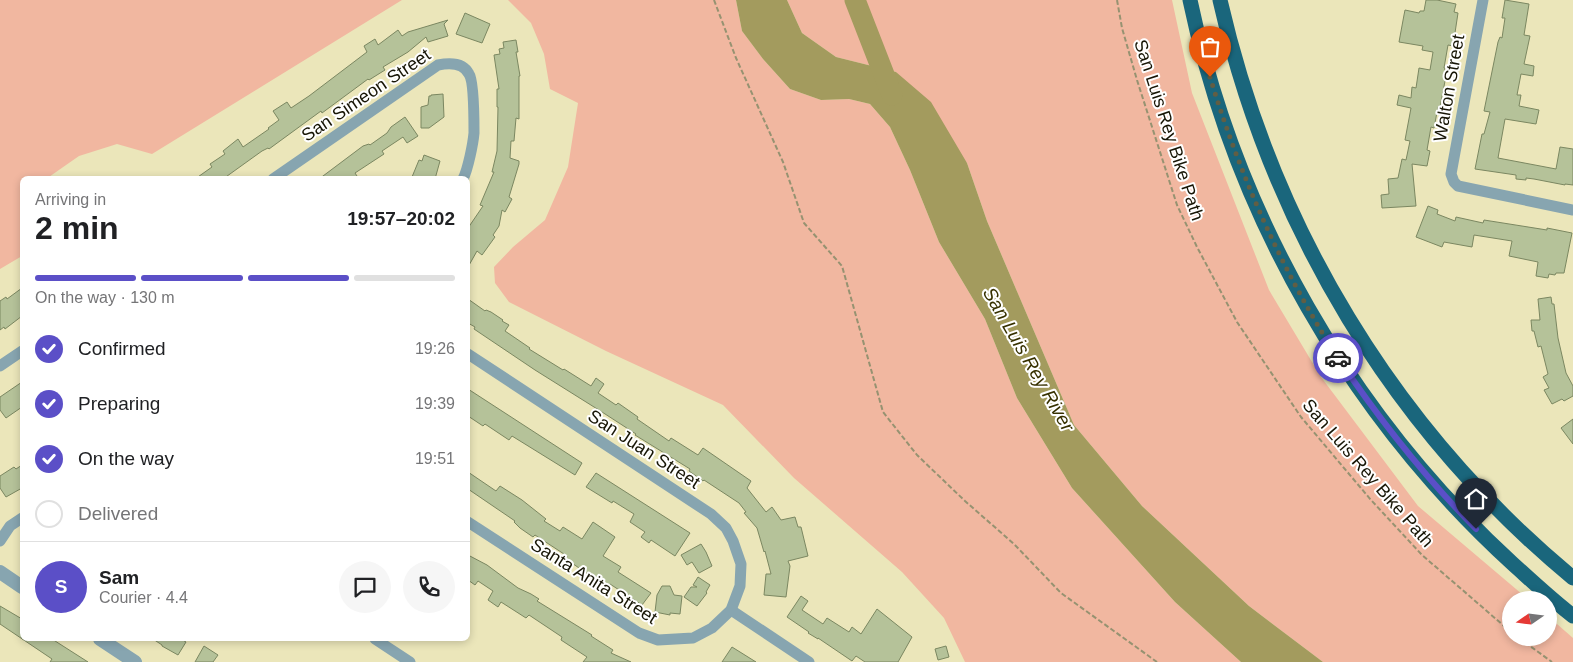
<!DOCTYPE html>
<meta charset="utf-8">
<style>
body{margin:0;font-family:Arial,sans-serif;background:#f6f6f6;color:#202124;height:100vh;display:flex;flex-direction:column;font-size:19px;white-space:nowrap}
*{box-sizing:border-box;margin:0}
p{font-size:16px;color:#757577}
.icon{flex:none;width:28px;height:28px;fill:none;stroke:currentColor;stroke-width:2;stroke-linecap:round;stroke-linejoin:round}
.map{position:relative;flex:1;overflow:hidden}
.side{position:absolute;left:20px;top:176px;width:450px;height:465px;display:flex;flex-direction:column;background:#fff;border-radius:8px;box-shadow:0 2px 8px #0003}
.side>*{flex:none}
.needle{width:32px;rotate:256deg}
.fabs{position:absolute;left:1502px;top:591px;display:grid;gap:10px}
.fabs a{display:grid;place-items:center;width:55px;height:55px;border-radius:50%;background:#fff;box-shadow:0 2px 8px #0003;font-size:25px}
.pin{position:absolute;display:grid;place-items:center;width:42px;height:42px;color:#fff;margin:-51px -21px;border-radius:50% 50% 50% 0;rotate:-45deg;box-shadow:0 0 5px #0007}
.pin .icon{rotate:45deg}
.courier{position:absolute;display:grid;place-items:center;width:50px;height:50px;margin:-25px;border:4px solid #5b4fc7;border-radius:50%;background:#fff;color:#222;box-shadow:0 1px 6px #0007}
.head em{font-style:normal;font-weight:700}
.head div{display:flex;flex-direction:column-reverse}
.head{display:flex;align-items:center;justify-content:space-between;height:85px;padding:0 15px}
h1{font-size:32px;font-weight:700;line-height:38px}
.bar{display:grid;grid-template-columns:repeat(4,1fr);gap:8px 5px;align-content:center;height:60px;padding:0 15px}
.bar i{height:6px;border-radius:4px;background:#e0e0e0}
.bar .current{background:#5b4fc7}
.bar p{grid-column:span 4}
.line{display:flex;align-items:center;gap:12px;padding:0 15px;border-top:1px solid #e0e0e0}
.line div{flex:1}
.round{display:grid;place-items:center;flex:none;width:52px;height:52px;border-radius:26px;background:#f6f6f6}
ol{padding:0 15px;list-style:none}
li{display:flex;align-items:center;gap:15px;height:55px}
li p{margin-inline-start:auto}
li .icon{padding:5px;border-radius:50%;background:#5b4fc7;color:#fff;stroke-width:4}
li:last-child{color:#757577}
li i{width:28px;height:28px;border:2px solid #e0e0e0;border-radius:50%}
.map>svg:first-child{display:block}
.green{fill:#f1b7a0}
.water{fill:#a39b5e}
.lines{fill:none;stroke-linecap:round;stroke-linejoin:round}
.river{stroke:#a39b5e;stroke-width:21}
.building{fill:#b5c299;stroke:#7b8761}
.path{stroke:#969271;stroke-width:2;stroke-dasharray:5 2.5;stroke-linecap:butt}
.minor{stroke:#87a5b0;stroke-width:11}
.tertiary{stroke:#87a5b0;stroke-width:14}
.trunk{stroke:#1a667c;stroke-width:15}
.done{stroke:#615e44;stroke-width:5;stroke-dasharray:0 9}
.route{stroke:#5b4fc7;stroke-width:6}
.labels{text-anchor:middle;stroke-width:4;stroke-linejoin:round;paint-order:stroke}
.street-label{font-size:18px;fill:#171505;stroke:#fff}
.water-label{font-size:19px;font-style:italic;fill:#373100;stroke:#fff}
</style>
<div class="map">
<svg width="1573" height="662" viewBox="0 0 1573 662">
<rect width="100%" height="100%" fill="#ebe6ba"/>
<g class="green">
<polygon points="0,0 402,0 152,154 117,144 79,156 46,179 22,179 22,256 0,269"/>
<polygon points="508,0 736,0 742,31 763,59 790,89 821,100 849,99 870,104 890,127 910,170 939,242 985,319 1017,398 1072,488 1175,602 1241,662 965,662 944,618 902,572 794,478 723,405 606,351 509,302 495,283 494,267 513,247 545,220 568,167 578,103 550,89 544,54 531,23"/>
<polygon points="787,0 1172,0 1192,93 1269,290 1321,377 1418,506 1529,600 1511,600 1511,638 1549,638 1549,617 1573,638 1573,662 1323,662 1249,606 1142,506 1074,425 987,221 967,163 896,72 836,57 802,33"/>
</g>
<polygon class="water" points="736,0 787,0 802,33 836,57 896,72 931,102 967,163 987,221 1074,425 1142,506 1249,606 1323,662 1241,662 1175,602 1072,488 1017,398 985,319 939,242 910,170 890,127 870,104 849,99 821,100 790,89 763,59 742,31"/>
<g class="lines">
<polyline class="river" points="855,0 892,95"/>
</g>
<g class="building">
<polygon points="1426,0 1437,0 1456,4 1454,12 1458,13 1453,46 1448,45 1444,68 1445,68 1444,75 1446,76 1440,107 1438,107 1434,128 1431,127 1427,150 1430,151 1427,166 1412,164 1416,206 1382,208 1381,195 1389,194 1388,179 1398,178 1402,159 1406,160 1410,141 1405,140 1411,108 1397,105 1399,95 1411,98 1412,87 1416,88 1419,68 1430,70 1433,52 1422,50 1423,46 1399,42 1404,15 1405,10 1419,13 1420,11 1424,11"/>
<polygon points="1505,0 1529,4 1524,35 1530,36 1524,64 1534,66 1533,76 1521,74 1517,95 1521,95 1519,106 1539,110 1536,124 1505,119 1498,158 1556,169 1560,147 1573,149 1573,185 1565,184 1565,185 1534,179 1526,178 1526,180 1516,179 1516,175 1475,169 1482,134 1484,134 1490,112 1484,111 1498,42 1500,37 1502,38 1505,18 1502,18"/>
<polygon points="465,13 490,24 482,43 456,34"/>
<polygon points="448,20 444,24 448,36 428,42 426,37 408,52 383,67 385,70 369,80 368,79 322,113 321,111 269,149 268,148 262,151 223,179 195,179 212,167 210,164 225,154 223,151 238,139 243,147 269,129 268,128 279,120 273,111 287,102 291,108 309,96 367,52 364,46 375,39 378,45 398,30 402,36 408,32"/>
<polygon points="516,40 518,52 516,52 520,76 519,76 519,119 516,118 514,141 511,141 510,158 519,161 519,164 509,197 512,199 505,212 502,210 499,226 493,235 495,237 482,255 477,251 468,267 468,228 483,206 480,205 494,172 492,172 497,151 498,107 497,107 497,89 499,89 494,55 500,54 499,49 504,48 503,42"/>
<polygon points="443,94 444,117 429,128 421,128 421,107 428,105 429,96 431,96 431,95"/>
<polygon points="405,117 418,136 407,143 403,137 382,151 384,154 355,173 359,179 319,179 363,146 369,144 370,145 387,133 391,127"/>
<polygon points="424,155 440,161 435,179 418,179 412,177 419,160 422,161"/>
<polygon points="1428,206 1438,210 1437,214 1455,221 1456,217 1483,223 1484,220 1547,230 1547,228 1572,233 1564,273 1556,273 1555,275 1549,274 1548,278 1536,276 1538,262 1509,256 1512,241 1474,235 1472,247 1444,242 1442,247 1416,237"/>
<polygon points="22,288 22,316 5,329 4,327 0,330 0,301 6,297 7,299"/>
<polygon points="1551,297 1552,304 1554,304 1558,338 1566,373 1573,386 1573,396 1564,401 1562,399 1552,404 1544,390 1549,388 1543,377 1548,374 1541,346 1538,347 1534,331 1532,331 1531,320 1540,320 1538,299"/>
<polygon points="468,299 485,311 486,310 491,312 503,320 502,321 509,325 505,331 530,348 529,349 563,370 564,369 591,386 596,378 604,384 598,393 616,405 618,403 638,417 637,419 669,441 671,438 698,455 703,448 751,481 747,488 766,512 772,507 781,520 795,517 798,527 801,527 808,556 788,561 790,566 786,597 764,595 766,574 771,574 765,551 764,552 757,528 744,513 746,512 739,503 704,480 703,481 689,471 690,469 635,435 636,434 602,412 535,370 474,329 475,327 468,323"/>
<polygon points="22,382 22,407 6,418 0,410 0,397"/>
<polygon points="468,389 582,463 575,475 512,436 509,440 485,424 483,426 468,416"/>
<polygon points="1573,419 1573,444 1561,428"/>
<polygon points="22,465 22,488 6,497 0,488 0,476 14,467 16,469"/>
<polygon points="468,472 496,491 500,486 522,500 546,519 544,521 560,531 563,527 582,539 593,522 615,537 603,556 621,567 618,572 651,593 642,605 610,584 608,588 566,559 567,556 535,535 533,537 520,528 514,522 515,521 468,489"/>
<polygon points="596,473 690,533 675,556 651,540 649,543 641,537 645,532 630,522 634,514 613,501 612,503 586,487"/>
<polygon points="701,544 706,552 712,566 699,573 692,562 687,565 681,555"/>
<polygon points="468,555 487,565 518,588 531,594 539,599 537,601 592,635 591,636 613,650 611,653 631,662 583,662 587,657 561,640 562,637 529,615 526,618 501,602 498,607 488,600 493,591 478,581 475,585 468,580"/>
<polygon points="698,577 710,585 706,592 707,593 697,606 684,597 691,587 697,587 693,585"/>
<polygon points="662,586 670,586 674,595 682,596 680,614 670,613 670,615 655,612 657,595"/>
<polygon points="801,596 808,601 802,610 823,624 827,618 849,632 852,627 861,634 877,609 912,637 898,662 865,662 856,656 852,661 818,638 818,639 808,633 809,632 787,617"/>
<polygon points="0,606 22,619 22,639 52,639 88,662 50,662 52,659 0,624"/>
<polygon points="153,639 181,639 186,642 178,655 162,646 162,645"/>
<polygon points="204,646 218,655 213,662 195,662"/>
<polygon points="946,646 949,657 938,660 935,649"/>
<polygon points="732,647 756,662 722,662"/>
</g>
<g class="lines">
<g class="path">
<polyline points="714,0 736,58 783,162 804,223 842,266 883,412 917,455 965,501 1014,544 1061,593 1157,662"/>
<polyline points="1117,0 1122,28 1137,80 1177,205 1197,247 1237,322 1301,417 1371,500 1422,555 1511,632"/>
<polyline points="1519,638 1552,662"/>
</g>
<g class="minor">
<polyline points="1483,0 1451,174 1454,182 1458,186 1573,210"/>
<path d="M273,179L438,65C448,63 463,62 469,74C474,81 474,123 474,133C473,144 468,169 463,179"/>
<polyline points="468,354 711,514 726,528 733,541 741,564 740,586 731,610 712,628 693,638 658,640 639,633 468,522"/>
<polyline points="0,366 22,351"/>
<polyline points="0,541 10,526 22,518"/>
<polyline points="731,610 809,662"/>
<polyline points="375,639 410,662"/>
</g>
<g class="tertiary">
<polyline points="0,572 22,587"/>
<polyline points="100,639 135,662"/>
</g>
<g class="trunk">
<path d="M1190,0C1235,215 1351,416 1513,564C1533,582 1552,600 1573,616"/>
<path d="M1220,0C1272,227 1393,429 1573,578"/>
</g>
</g>
<g class="lines">
<path class="done" d="M1210,77C1240,176 1282,271 1338,358"/>
<path class="route" d="M1338,358C1379,419 1424,476 1476,529"/>
</g>
<g class="labels">
<g class="street-label">
<text transform="translate(1449 88) rotate(-80)" y="6">Walton Street</text>
<text transform="translate(366 95) rotate(-34)" y="6">San Simeon Street</text>
<text transform="translate(1169 130) rotate(72)" y="6">San Luis Rey Bike Path</text>
<text transform="translate(644 449) rotate(33)" y="6">San Juan Street</text>
<text transform="translate(1368 473) rotate(49)" y="6">San Luis Rey Bike Path</text>
<text transform="translate(594 581) rotate(32)" y="6">Santa Anita Street</text>
</g>
<g class="water-label">
<text transform="translate(1029 359) rotate(60)" y="7">San Luis Rey River</text>
</g>
</g>
</svg>
<div class="fabs">
<a><svg class="needle" viewBox="-14 -14 28 28"><path d="M0-13l5 13h-10z" fill="#e53935"/><path d="M0 13l5-13h-10z" fill="#757577"/></svg></a>
</div>
<div class="pin" style="left:1210px;top:77px;background:#ea580c"><svg class="icon" aria-label="bag" viewBox="0 0 24 24"><path d="M5 8h14l-1 12H6zM9 8a3 3 0 0 1 6 0"/></svg></div>
<div class="pin" style="left:1476px;top:529px;background:#1f2937"><svg class="icon" aria-label="home" viewBox="0 0 24 24"><path d="M3 11l9-7 9 7M6 9v11h12V9"/></svg></div>
<div class="courier" style="left:1338px;top:358px"><svg class="icon" aria-label="car" viewBox="0 0 24 24"><path d="M5 17H2v-5l4-1 3-4h7l3 4 3 1v5h-3M9 17h6M6 11h13"/><circle cx="7" cy="17" r="2"/><circle cx="17" cy="17" r="2"/></svg></div>
<section class="side">
<div class="head"><div><h1>2 min</h1><p>Arriving in</p></div><em>19:57–20:02</em></div>
<div class="bar"><i class="current"></i><i class="current"></i><i class="current"></i><i></i><p>On the way · 130 m</p></div>
<ol>
<li><svg class="icon" aria-label="check" viewBox="0 0 24 24"><path d="M5 12l5 5 9-10"/></svg>Confirmed<p>19:26</p></li>
<li><svg class="icon" aria-label="check" viewBox="0 0 24 24"><path d="M5 12l5 5 9-10"/></svg>Preparing<p>19:39</p></li>
<li><svg class="icon" aria-label="check" viewBox="0 0 24 24"><path d="M5 12l5 5 9-10"/></svg>On the way<p>19:51</p></li>
<li><i></i>Delivered</li>
</ol>
<div class="line" style="height:90px"><b class="round" style="background:#5b4fc7;color:#fff">S</b><div><b>Sam</b><p>Courier · 4.4</p></div><a class="round"><svg class="icon" aria-label="chat" viewBox="0 0 24 24"><path d="M4 5h16v11H9l-5 4z"/></svg></a><a class="round"><svg class="icon" aria-label="phone" viewBox="0 0 24 24"><path d="M5 4h4l2 5-3 2q2 4 5 5l2-3 5 2v4C11 20 4 13 5 4z"/></svg></a></div>
</section>
</div>
